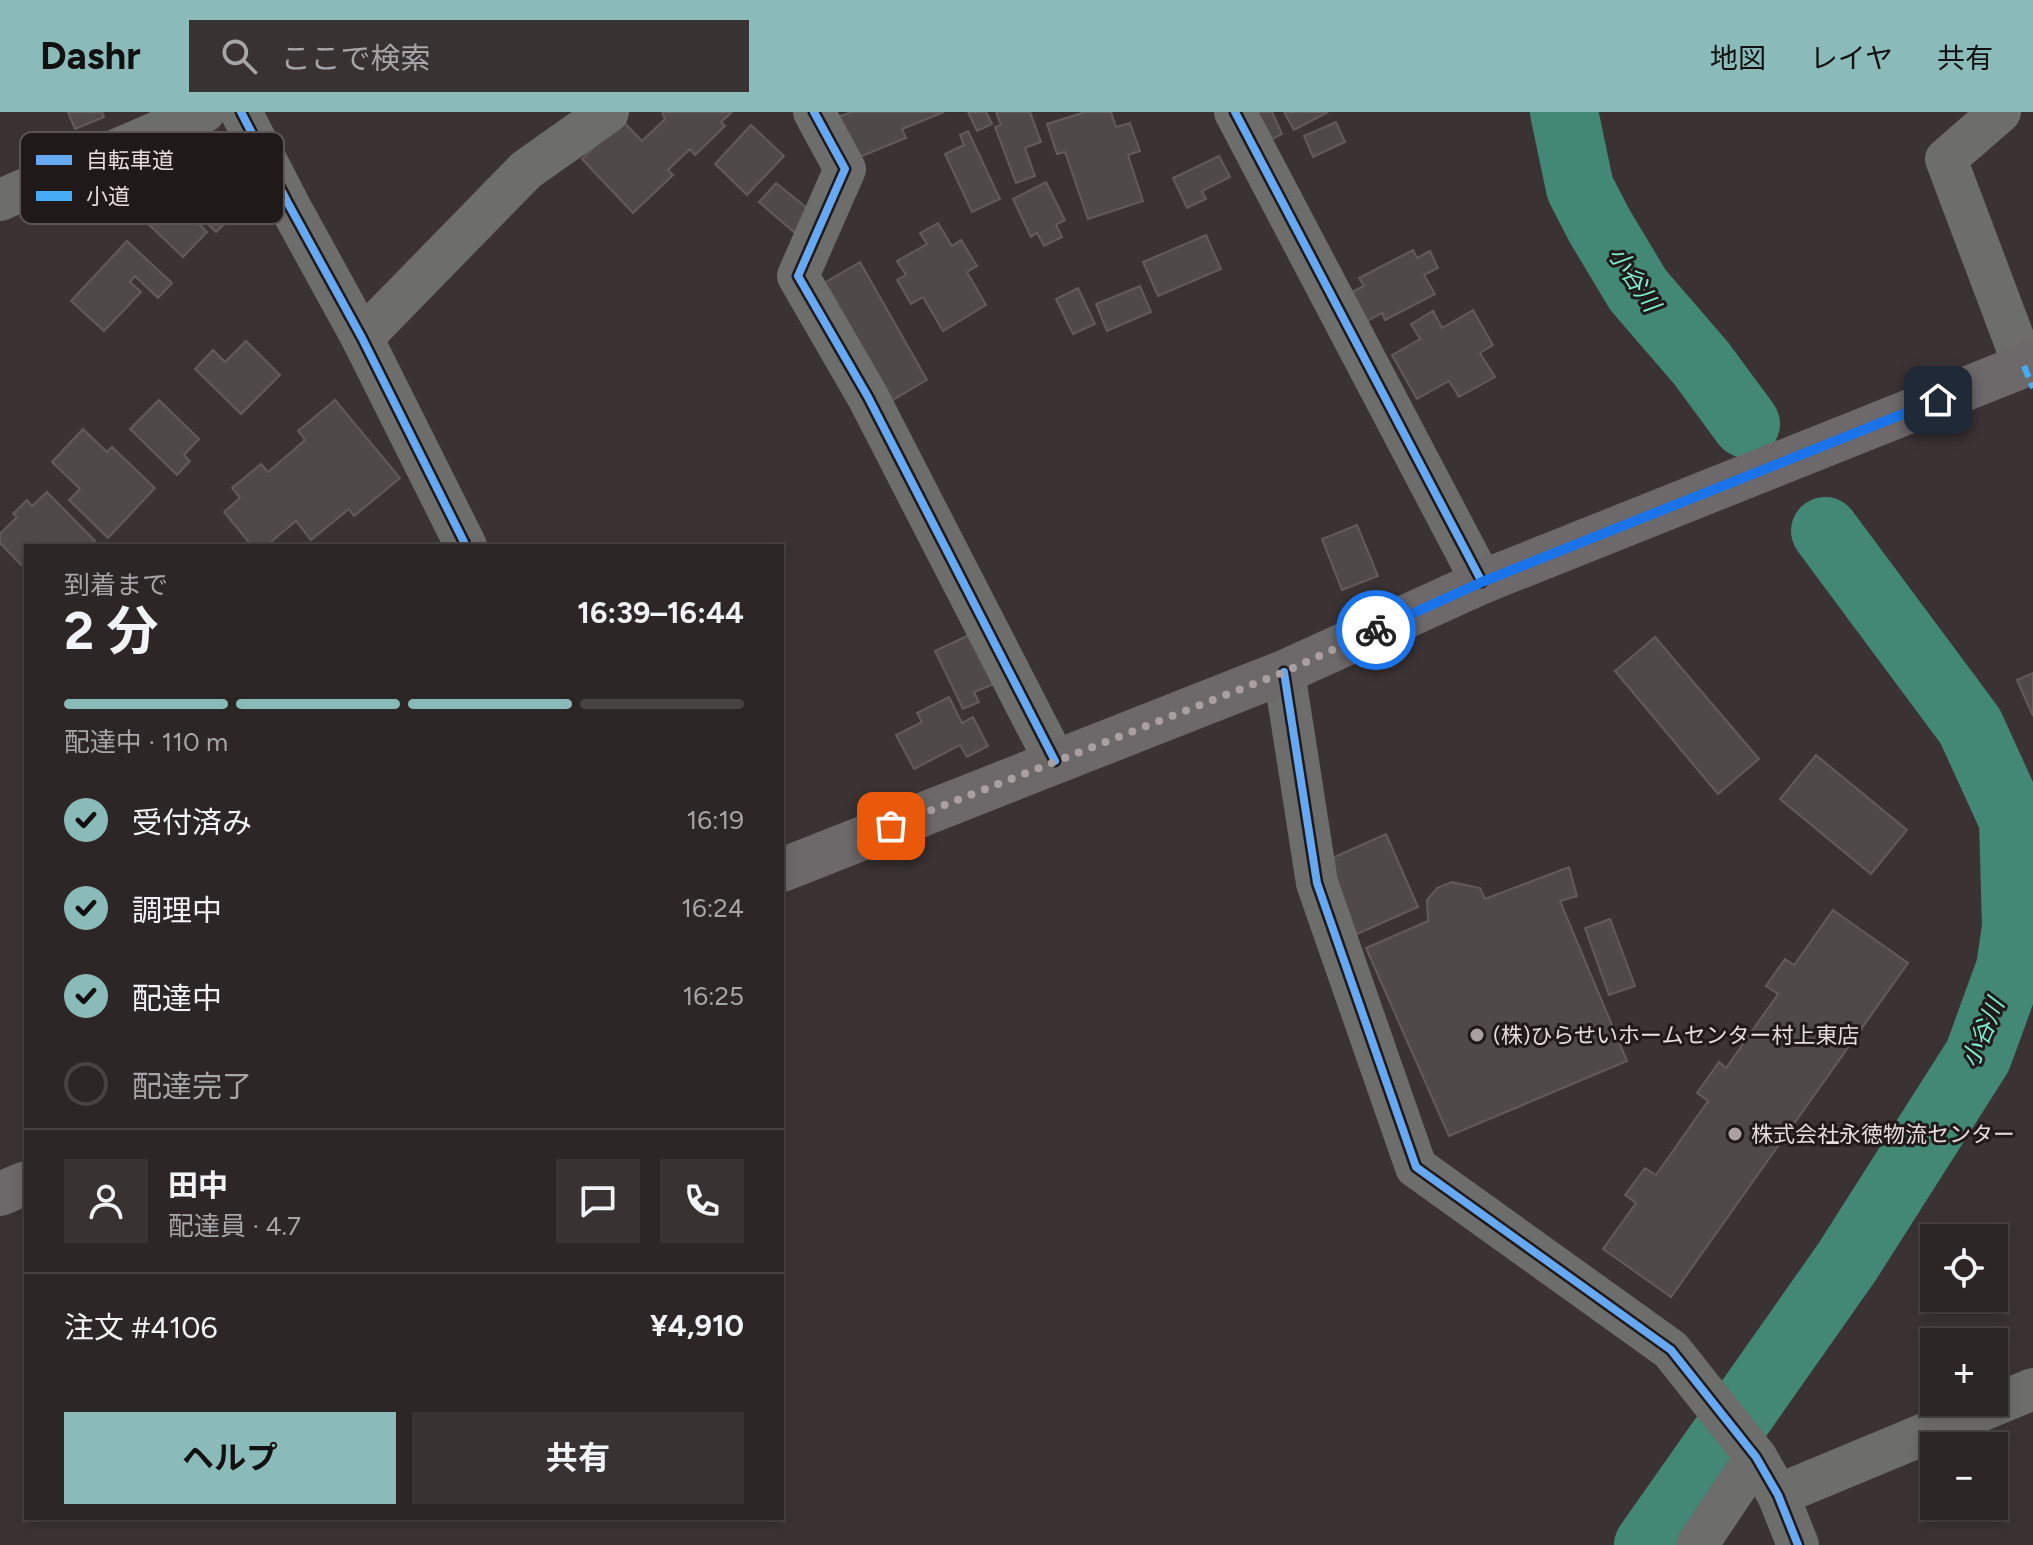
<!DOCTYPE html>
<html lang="ja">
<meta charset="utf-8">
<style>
body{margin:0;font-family:Figtree,"Noto Sans JP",sans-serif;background:#383232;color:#f1f3f6;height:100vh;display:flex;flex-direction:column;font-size:30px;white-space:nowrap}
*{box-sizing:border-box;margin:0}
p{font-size:26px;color:#a6a5a7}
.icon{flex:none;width:44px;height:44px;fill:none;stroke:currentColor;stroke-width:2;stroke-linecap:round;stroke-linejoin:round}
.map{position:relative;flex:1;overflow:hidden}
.panel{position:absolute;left:24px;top:432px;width:760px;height:976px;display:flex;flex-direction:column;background:#2c2626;border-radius:0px;box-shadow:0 4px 12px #0003,0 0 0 2px #484343}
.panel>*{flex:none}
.buttons{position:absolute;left:1920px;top:1112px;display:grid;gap:16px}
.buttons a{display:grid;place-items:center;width:88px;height:88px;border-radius:0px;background:#2c2626;box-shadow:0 4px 12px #0003,0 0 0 2px #484343;font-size:40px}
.pin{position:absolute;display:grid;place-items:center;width:68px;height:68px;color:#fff;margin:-34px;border-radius:16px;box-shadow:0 4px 12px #0006}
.courier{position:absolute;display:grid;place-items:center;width:80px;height:80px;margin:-40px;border:6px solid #1a73e8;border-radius:50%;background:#fff;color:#222;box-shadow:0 2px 10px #0007}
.overview em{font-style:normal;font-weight:700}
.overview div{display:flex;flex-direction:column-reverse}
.overview{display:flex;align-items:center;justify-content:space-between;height:136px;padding:0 40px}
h1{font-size:52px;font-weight:700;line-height:60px}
.bar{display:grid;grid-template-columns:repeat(4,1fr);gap:12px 8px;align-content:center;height:96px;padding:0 40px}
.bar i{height:10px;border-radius:6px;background:#484343}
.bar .selected{background:#8bbbb9}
.bar p{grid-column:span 4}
.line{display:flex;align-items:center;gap:20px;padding:0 40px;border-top:2px solid #484343}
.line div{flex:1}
.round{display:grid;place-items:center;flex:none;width:84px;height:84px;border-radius:0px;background:#383232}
ol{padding:0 40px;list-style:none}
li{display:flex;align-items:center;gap:24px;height:88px}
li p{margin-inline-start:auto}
li .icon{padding:8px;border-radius:50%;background:#8bbbb9;color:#111;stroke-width:4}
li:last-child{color:#a6a5a7}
li i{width:44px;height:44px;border:4px solid #484343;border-radius:50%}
.primary-button{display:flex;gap:16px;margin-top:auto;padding:16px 40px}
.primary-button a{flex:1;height:92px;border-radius:0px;background:#8bbbb9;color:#111;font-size:32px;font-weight:700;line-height:92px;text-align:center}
.primary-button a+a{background:#383232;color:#f1f3f6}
header{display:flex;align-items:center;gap:48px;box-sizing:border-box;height:112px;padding:0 40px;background:#8bbbb9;color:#111}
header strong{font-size:38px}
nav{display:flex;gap:44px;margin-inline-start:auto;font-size:28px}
.search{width:560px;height:72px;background:#383232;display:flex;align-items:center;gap:20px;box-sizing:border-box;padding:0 28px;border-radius:0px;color:#a6a5a7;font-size:30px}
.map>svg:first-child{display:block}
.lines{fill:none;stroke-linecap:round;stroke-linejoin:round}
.river{stroke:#428875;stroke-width:68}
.building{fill:#50494a;stroke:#625a5b;stroke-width:2}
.street{stroke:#6d6d6c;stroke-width:42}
.highway{stroke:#6d696a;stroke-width:44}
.quiet{stroke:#46acf6;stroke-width:6;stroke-dasharray:12 6;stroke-linecap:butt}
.cycleway-casing{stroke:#20191a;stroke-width:13}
.cycleway{stroke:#66a8f1;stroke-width:8}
.done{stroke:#aaa0a2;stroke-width:8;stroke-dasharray:0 14.4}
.route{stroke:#1a73e8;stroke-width:10}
.poi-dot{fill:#aaa0a2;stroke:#20191a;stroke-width:3}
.labels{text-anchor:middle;stroke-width:6;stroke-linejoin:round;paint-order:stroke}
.poi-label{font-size:22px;fill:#e6dcdd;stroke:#20191a;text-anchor:start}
.water-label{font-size:24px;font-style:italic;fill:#7deed0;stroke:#20191a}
.key{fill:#20191a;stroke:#5b5454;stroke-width:2}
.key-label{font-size:22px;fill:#e6dcdd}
</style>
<header>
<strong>Dashr</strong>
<div class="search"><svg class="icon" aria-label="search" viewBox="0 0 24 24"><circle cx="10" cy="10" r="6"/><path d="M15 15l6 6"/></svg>ここで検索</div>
<nav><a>地図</a><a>レイヤ</a><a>共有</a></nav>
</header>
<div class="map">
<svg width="2033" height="1433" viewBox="0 0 2033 1433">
<rect width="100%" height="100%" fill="#3a3233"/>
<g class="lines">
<g class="river">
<polyline points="1564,0 1580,76 1599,113 1638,178 1701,251 1746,312"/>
<polyline points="1648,1433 1847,1150 1978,944 2010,856 2016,815 2013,708 1970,614 1825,419"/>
</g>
</g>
<g class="building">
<polygon points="68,0 102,0 104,5 75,17"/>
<polygon points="662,0 732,0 721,10 725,14 695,43 690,37 668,58 673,63 633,101 582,47 622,8 642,29 665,7"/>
<polygon points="851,0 944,0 902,17 906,26 850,49 833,7"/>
<polygon points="968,0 986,0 992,12 977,19"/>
<polygon points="996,0 1030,0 1041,30 1025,36 1035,64 1016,71 995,15 1001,13"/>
<polygon points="1085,0 1111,0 1116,15 1130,11 1140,39 1128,43 1143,89 1088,107 1065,40 1057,42 1047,12"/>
<polygon points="1244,0 1272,0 1282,22 1260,33"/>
<polygon points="1284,0 1328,0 1294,18"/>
<polygon points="1336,10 1345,30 1313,45 1304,24"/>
<polygon points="751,13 784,44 747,83 715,52"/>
<polygon points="968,19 1000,87 972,100 945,42 964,33 960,23"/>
<polygon points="1219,44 1230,65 1202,79 1206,87 1187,96 1173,66"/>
<polygon points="1046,70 1065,108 1056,113 1062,125 1044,134 1037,121 1031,125 1013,87"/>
<polygon points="776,71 812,100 795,121 759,90"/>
<polygon points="183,73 205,95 194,107 207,120 183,145 146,110"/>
<polygon points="224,88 236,100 216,120 204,108"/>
<polygon points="938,111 952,134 961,128 977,154 967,160 986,193 943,219 923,185 911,192 897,168 906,163 897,149 927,132 920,121"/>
<polygon points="1206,123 1221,157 1158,184 1143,150"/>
<polygon points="127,129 172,171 158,186 135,164 130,170 141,180 104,219 71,189"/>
<polygon points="1413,138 1417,146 1430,139 1438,156 1424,163 1435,182 1385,208 1382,201 1360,213 1344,184 1364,174 1359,166"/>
<polygon points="860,150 927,268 886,292 819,174"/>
<polygon points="1140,174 1151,200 1107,219 1096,192"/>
<polygon points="1078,176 1095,212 1073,222 1056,187"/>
<polygon points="1473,198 1493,233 1480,241 1495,265 1459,285 1449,269 1417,287 1392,243 1420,227 1411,212 1433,199 1442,216"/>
<polygon points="246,229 280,263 241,302 195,257 213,238 225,250"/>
<polygon points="159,288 199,327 184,343 190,349 177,363 130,317"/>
<polygon points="335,288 400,366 354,404 349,397 311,428 296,409 266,434 252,434 224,400 240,386 232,376 261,352 268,360 305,328 298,319"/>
<polygon points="83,317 107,340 112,335 155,376 108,426 69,388 80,377 52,350"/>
<polygon points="47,380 95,429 89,434 26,434 26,458 0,431 0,422 17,405 13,402 27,388 32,394"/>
<polygon points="1357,413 1378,464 1342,478 1322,427"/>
<polygon points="971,522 994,572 974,580 979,590 963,597 935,539"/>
<polygon points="1655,525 1759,647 1718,682 1615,559"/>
<polygon points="2033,561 2033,604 2017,568"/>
<polygon points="949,585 962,611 973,605 988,634 967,645 960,633 914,657 896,623 922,610 917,601"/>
<polygon points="1816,643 1907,718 1871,762 1780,687"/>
<polygon points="1386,722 1418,795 1355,823 1323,750"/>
<polygon points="1569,755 1577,784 1560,789 1627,949 1449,1024 1366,836 1428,809 1427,788 1437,776 1452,770 1480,776 1485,787"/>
<polygon points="1833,798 1908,851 1671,1185 1603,1137 1636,1091 1625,1083 1645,1056 1656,1063 1708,989 1697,981 1719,950 1726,956 1778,882 1766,874 1785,847 1794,853"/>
<polygon points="1610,807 1635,874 1609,883 1585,816"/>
</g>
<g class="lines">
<g class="street">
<polyline points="241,0 289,93 362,226 466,434"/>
<polyline points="814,0 845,57 798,164 868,285 1055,649"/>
<polyline points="1235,0 1482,470"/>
<polyline points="2000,0 1946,47 2024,254"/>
<polyline points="0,88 204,0"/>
<polyline points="362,226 526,58 608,0"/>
<polyline points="1284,560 1317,771 1416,1055 1671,1238 1756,1345 1778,1383 1798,1433"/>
<polyline points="1778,1383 2033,1277"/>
<polyline points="1697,1433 1756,1345"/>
</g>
<g class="highway">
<polyline points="782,758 1284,560 1482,470 2033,250"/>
<polyline points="0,1082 26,1071"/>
</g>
<polyline class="quiet" points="2024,254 2033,276"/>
<g class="cycleway-casing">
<g id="cycleway">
<polyline points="241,0 289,93 362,226 466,434"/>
<polyline points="814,0 845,57 798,164 868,285 1055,649"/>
<polyline points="1235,0 1482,470"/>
<polyline points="1284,560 1317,771 1416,1055 1671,1238 1756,1345 1778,1383 1798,1433"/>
</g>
</g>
<use href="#cycleway" class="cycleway"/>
</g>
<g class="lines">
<polyline class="done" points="891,714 1284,560 1376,518"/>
<polyline class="route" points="1376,518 1482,470 1938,288"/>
</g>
<g class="poi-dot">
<circle cx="1477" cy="923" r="8"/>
<circle cx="1735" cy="1022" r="8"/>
</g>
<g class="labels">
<g class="poi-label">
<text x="1493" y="931">(株)ひらせいホームセンター村上東店</text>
<text x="1751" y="1030">株式会社永徳物流センター</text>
</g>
<g class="water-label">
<text transform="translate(1634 167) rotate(56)" y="8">小谷川</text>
<text transform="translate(1983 921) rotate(-67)" y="8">小谷川</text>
</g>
</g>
<rect x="20" y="20" width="264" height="92" rx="12" class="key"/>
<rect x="36" y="43" width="36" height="10" fill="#66a8f1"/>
<rect x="36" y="79" width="36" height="10" fill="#46acf6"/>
<g class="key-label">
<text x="86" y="56">自転車道</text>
<text x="86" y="92">小道</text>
</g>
</svg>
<div class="buttons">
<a><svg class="icon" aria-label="locate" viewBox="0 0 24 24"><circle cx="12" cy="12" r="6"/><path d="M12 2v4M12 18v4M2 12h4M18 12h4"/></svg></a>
<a>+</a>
<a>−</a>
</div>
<div class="pin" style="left:891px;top:714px;background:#ea580c"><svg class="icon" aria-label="bag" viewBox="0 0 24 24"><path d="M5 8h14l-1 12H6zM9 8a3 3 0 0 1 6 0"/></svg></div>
<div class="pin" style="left:1938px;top:288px;background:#1f2937"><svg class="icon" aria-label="home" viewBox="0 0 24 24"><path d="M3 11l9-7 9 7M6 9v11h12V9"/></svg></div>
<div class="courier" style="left:1376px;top:518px"><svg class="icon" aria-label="bike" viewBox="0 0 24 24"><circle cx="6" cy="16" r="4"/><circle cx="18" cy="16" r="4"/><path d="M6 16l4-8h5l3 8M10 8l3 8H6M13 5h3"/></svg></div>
<section class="panel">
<div class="overview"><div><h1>2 分</h1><p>到着まで</p></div><em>16:39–16:44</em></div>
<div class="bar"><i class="selected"></i><i class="selected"></i><i class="selected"></i><i></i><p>配達中 · 110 m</p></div>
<ol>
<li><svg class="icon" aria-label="check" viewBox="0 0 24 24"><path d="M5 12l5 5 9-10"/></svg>受付済み<p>16:19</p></li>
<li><svg class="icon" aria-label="check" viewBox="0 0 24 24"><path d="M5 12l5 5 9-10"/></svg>調理中<p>16:24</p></li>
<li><svg class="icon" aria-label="check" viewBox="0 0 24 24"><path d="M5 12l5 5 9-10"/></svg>配達中<p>16:25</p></li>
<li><i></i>配達完了</li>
</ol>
<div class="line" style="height:144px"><a class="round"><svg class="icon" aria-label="person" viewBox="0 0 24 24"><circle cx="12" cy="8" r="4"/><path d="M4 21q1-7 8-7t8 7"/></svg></a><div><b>田中</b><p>配達員 · 4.7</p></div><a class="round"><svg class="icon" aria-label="chat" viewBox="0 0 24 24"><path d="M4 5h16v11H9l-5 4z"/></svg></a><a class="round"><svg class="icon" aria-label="phone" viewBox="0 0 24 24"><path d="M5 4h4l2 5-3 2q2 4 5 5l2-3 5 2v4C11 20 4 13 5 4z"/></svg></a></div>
<div class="line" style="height:104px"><div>注文 #4106</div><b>¥4,910</b></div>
<div class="primary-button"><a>ヘルプ</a><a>共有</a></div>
</section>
</div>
